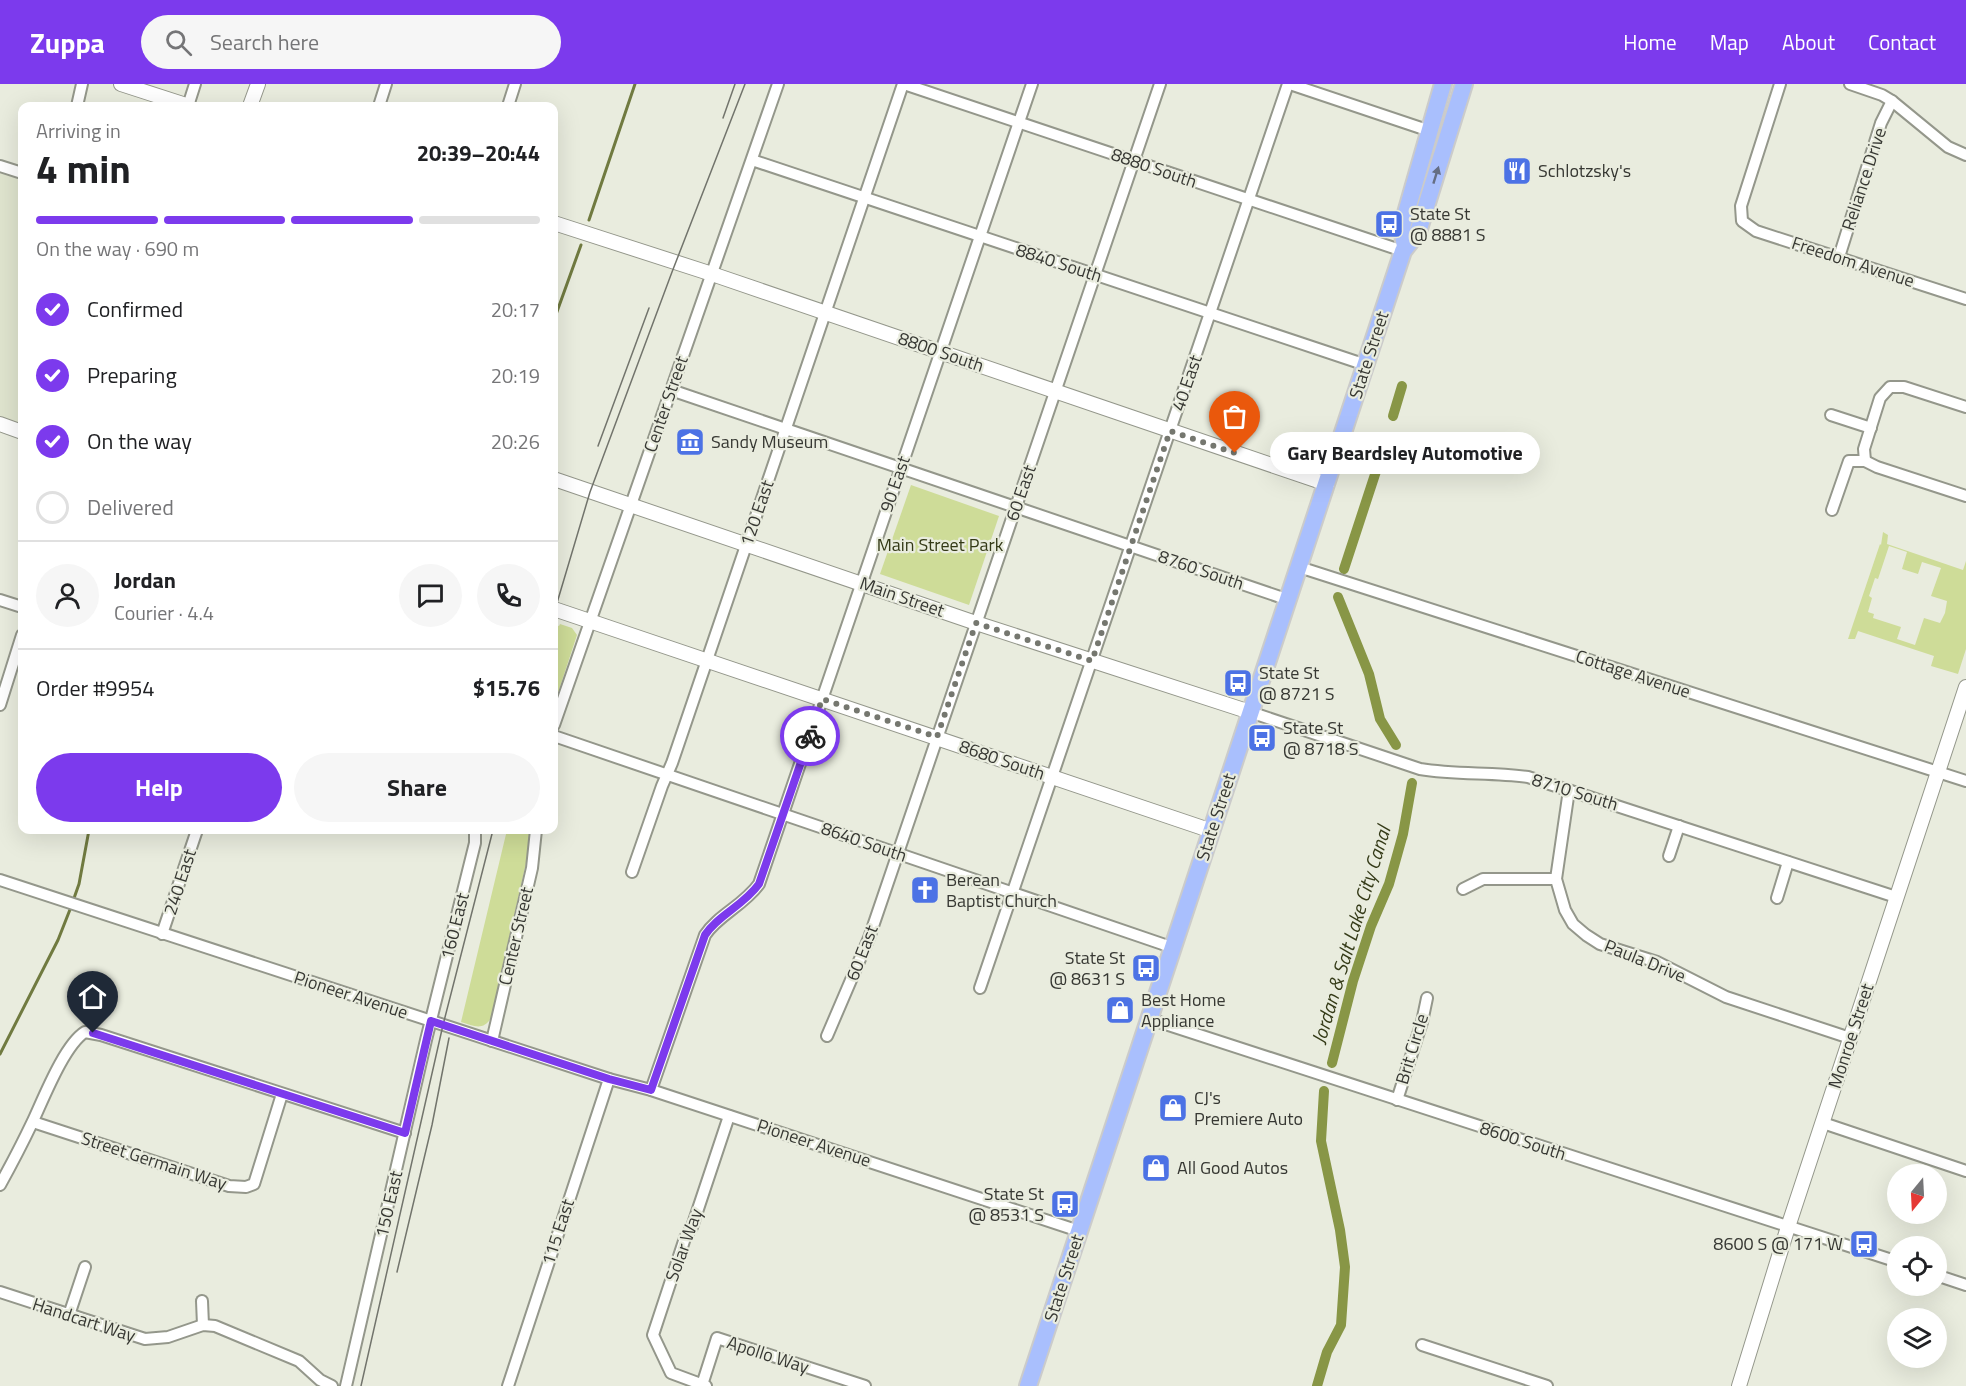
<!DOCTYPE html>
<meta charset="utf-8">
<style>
body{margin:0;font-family:"Titillium Web",sans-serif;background:#f6f6f6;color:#202124;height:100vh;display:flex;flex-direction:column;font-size:22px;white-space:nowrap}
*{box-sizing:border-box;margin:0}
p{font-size:20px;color:#757577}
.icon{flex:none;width:33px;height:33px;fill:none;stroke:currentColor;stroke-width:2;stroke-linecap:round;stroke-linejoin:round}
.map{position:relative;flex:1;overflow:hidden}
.side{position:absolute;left:18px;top:18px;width:540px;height:732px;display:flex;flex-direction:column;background:#fff;border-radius:12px;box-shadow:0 6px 24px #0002}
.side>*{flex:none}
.needle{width:39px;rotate:198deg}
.buttons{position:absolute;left:1887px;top:1080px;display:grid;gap:12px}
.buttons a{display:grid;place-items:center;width:60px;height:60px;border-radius:50%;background:#fff;box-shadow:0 6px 24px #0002;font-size:30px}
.pin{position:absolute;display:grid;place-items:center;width:51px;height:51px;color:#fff;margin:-62px -26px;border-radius:50% 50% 50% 0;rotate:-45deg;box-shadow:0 0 6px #0007}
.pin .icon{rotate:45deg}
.courier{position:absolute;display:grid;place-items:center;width:60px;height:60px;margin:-30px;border:4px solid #7c3aed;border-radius:50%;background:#fff;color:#222;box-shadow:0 2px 8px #0007}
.bubble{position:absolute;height:42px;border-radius:21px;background:#fff;box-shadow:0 6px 24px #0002;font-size:20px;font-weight:700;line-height:42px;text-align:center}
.head em{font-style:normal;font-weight:700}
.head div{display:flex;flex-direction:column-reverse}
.head{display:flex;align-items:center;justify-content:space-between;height:102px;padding:0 18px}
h1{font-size:39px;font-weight:700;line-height:45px}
.bar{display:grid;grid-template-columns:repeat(4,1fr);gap:9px 6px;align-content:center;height:72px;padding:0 18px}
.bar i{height:8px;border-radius:4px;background:#e0e0e0}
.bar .on{background:#7c3aed}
.bar p{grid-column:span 4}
.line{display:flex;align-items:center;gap:15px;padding:0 18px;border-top:2px solid #e0e0e0}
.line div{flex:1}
.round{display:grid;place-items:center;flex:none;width:63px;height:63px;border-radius:32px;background:#f6f6f6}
ol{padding:0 18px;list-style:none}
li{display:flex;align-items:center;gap:18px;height:66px}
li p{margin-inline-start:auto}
li .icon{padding:6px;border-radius:50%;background:#7c3aed;color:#fff;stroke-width:4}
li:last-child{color:#757577}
li i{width:33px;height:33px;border:3px solid #e0e0e0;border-radius:50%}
.action{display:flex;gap:12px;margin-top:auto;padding:12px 18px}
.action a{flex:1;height:69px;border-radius:36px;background:#7c3aed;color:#fff;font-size:24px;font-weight:700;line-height:69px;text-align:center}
.action a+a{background:#f6f6f6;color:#202124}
header{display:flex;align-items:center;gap:36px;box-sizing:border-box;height:84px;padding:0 30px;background:#7c3aed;color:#fff}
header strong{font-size:28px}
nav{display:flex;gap:33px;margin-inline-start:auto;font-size:21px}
.search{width:420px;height:54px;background:#f6f6f6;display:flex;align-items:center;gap:15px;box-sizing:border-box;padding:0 21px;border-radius:33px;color:#757577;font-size:22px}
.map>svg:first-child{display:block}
.built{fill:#dfe4ce}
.green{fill:#cedc98;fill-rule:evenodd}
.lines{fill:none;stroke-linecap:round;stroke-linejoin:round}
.stream{stroke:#707a40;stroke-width:3}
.canal{stroke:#889646;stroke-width:10}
.minor-casing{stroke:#94978b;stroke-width:14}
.tertiary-casing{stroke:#94978b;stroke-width:16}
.primary-casing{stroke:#cbcbca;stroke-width:20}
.minor{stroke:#fff;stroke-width:10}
.tertiary{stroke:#fff;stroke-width:14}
.primary{stroke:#a9bffd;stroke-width:16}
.tram{stroke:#72746c;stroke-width:1.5}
.oneway{fill:#656e84}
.done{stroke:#75776f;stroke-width:6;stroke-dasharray:0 10.8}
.route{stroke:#7c3aed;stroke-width:8}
.labels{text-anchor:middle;stroke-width:4.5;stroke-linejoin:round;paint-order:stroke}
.street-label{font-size:18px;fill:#373833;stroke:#e9ecde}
.poi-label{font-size:18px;fill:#373833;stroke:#e9ecde;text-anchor:start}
.park-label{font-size:18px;fill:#333916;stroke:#e9ecde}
.water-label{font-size:20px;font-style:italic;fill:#353b18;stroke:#e9ecde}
</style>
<header>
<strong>Zuppa</strong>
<div class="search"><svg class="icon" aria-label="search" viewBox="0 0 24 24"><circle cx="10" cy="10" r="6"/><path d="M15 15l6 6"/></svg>Search here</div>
<nav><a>Home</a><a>Map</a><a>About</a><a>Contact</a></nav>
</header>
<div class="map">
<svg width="1966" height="1302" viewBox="0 0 1966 1302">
<rect width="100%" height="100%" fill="#e9ecde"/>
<polygon class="built" points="0,89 22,96 22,353 0,346"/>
<g class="green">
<polygon points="911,401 999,432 969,521 880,490"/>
<path d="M1883,448L1888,451L1887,460L1963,486L1966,477V565L1958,590L1931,582L1934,572L1858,547L1855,555H1848L1880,460L1881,461ZM1889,462L1907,468L1902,485L1918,490L1922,478L1941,484L1931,512L1947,517L1945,529L1940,539L1924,534L1915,561L1897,555L1901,543L1873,534L1874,530L1868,528L1872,514L1869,512L1875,494L1878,495Z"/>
<polygon points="560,540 572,544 577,551 554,621 554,552 556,541 559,542"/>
<path d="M507,746H530L526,779L491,934C483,947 474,942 461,938Z"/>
</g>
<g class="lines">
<g class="stream">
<polyline points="589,136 635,0"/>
<polyline points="554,236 581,161"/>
<polyline points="73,817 79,800 89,746"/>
<polyline points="0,970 58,856 71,823"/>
</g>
<g class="canal">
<polyline points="1393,332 1402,302"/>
<polyline points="1344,485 1384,363"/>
<polyline points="1338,513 1369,590 1380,635 1396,661"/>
<polyline points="1332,979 1353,897 1371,842 1389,800 1403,750 1412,699"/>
<polyline points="1317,1302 1327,1268 1341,1241 1345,1183 1340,1146 1321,1057 1324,1007"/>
</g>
<g class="minor-casing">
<g id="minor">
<polyline points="904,0 1403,167"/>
<polyline points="1290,0 1430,47"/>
<polyline points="1780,0 1741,122 1742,137 1756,147 1966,215"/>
<polyline points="1850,0 1882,11 1892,17 1948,63 1966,71"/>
<polyline points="77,22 82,0"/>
<polyline points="188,22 195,0"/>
<polyline points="379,22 386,0"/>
<polyline points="508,22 515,0"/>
<polyline points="752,76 1366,281"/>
<polyline points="0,82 22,89"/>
<polyline points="1839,173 1881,39 1892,17"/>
<polyline points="671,306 1289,516"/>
<polyline points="1831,331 1871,344"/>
<polyline points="1865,377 1877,383 1966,412"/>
<polyline points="1832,426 1849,377 1865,377 1864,365 1880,314 1890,303 1904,303 1966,323"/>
<polyline points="1299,483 1966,697"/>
<polyline points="0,516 22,523"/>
<polyline points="0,621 22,551"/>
<path d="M1250,628L1420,685C1456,691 1492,688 1528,693L1896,813"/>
<polyline points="554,641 778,0"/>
<polyline points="554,652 1174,864"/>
<polyline points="1569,706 1556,795 1565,826 1573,840 1586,851 1600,860 1657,878 1726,913 1850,954"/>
<polyline points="1669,772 1679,742"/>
<polyline points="632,788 662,702 672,679 903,0"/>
<polyline points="0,796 609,995 651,1006 1079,1147"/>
<polyline points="1463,805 1483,795 1556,795"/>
<polyline points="1777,814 1788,778"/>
<polyline points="162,850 197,746"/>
<polyline points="980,904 1288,0"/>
<polyline points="1150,935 1898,1178"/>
<polyline points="827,952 869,854 1160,0"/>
<polyline points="492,957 532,784 536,746"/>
<path d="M651,1006L705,851C718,831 743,822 759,800L1032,0"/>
<polyline points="1397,1016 1422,938 1427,914"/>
<polyline points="33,1038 229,1102 246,1103 254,1100 282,1010"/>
<polyline points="1823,1039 1966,1087"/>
<path d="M0,1101C11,1081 22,1060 32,1039C43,1016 64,961 85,948L101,951L405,1049"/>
<polyline points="1936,1191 1966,1201"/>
<polyline points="0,1208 145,1255 168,1253 203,1241 215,1242 299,1277 320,1296 332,1302"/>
<polyline points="202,1217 203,1241"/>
<polyline points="69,1231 85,1183"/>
<polyline points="1422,1261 1547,1302"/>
<polyline points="702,1301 717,1254 865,1302"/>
<polyline points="346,1302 426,956 475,759 475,746"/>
<polyline points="508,1302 609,995"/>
<polyline points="706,1302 671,1289 653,1251 685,1154 692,1143 729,1032"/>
</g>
</g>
<g class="tertiary-casing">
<g id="tertiary">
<polyline points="121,0 189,22"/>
<polyline points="250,22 258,0"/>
<polyline points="554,139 712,190 1327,400"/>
<polyline points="0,340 22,348"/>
<polyline points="554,395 976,539 1250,628"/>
<polyline points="554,525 1212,747"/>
<polyline points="1739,1302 1788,1143 1966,603"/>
</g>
</g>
<g class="primary-casing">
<g id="primary">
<polyline points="1405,163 1402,143 1443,0"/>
<polyline points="1028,1302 1403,167 1418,148 1464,0"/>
</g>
</g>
<use href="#minor" class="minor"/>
<use href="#tertiary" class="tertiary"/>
<use href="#primary" class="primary"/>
<g class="tram">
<polyline points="723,34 735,0"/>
<polyline points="598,362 649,224"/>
<polyline points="554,529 590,408 672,188 745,0"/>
<polyline points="397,1188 432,1041 449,954"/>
<polyline points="361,1302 443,941 493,746"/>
</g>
</g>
<defs><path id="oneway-solid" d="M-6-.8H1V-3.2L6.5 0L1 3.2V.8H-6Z" transform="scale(1.5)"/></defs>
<use class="oneway" href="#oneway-solid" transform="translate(1436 91) rotate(-73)"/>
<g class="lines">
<polyline class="done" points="810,652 822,615 937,653 976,539 1092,577 1170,347 1235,369"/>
<path class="route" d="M93,949L405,1049L431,937L609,995L651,1006L705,851C718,831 743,822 759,800L810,652"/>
</g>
<defs>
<g id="restaurant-square" transform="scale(1.5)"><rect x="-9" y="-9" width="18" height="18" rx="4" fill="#4c72e5" stroke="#e9ecde"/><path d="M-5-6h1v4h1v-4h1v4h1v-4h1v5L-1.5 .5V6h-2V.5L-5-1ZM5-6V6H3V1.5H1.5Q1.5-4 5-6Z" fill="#fff"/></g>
<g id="bus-square" transform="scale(1.5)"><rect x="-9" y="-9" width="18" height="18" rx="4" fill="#4c72e5" stroke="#e9ecde"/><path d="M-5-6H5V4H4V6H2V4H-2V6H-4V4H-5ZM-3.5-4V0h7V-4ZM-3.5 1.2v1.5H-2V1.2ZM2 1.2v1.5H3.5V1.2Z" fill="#fff"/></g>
<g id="museum-square" transform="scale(1.5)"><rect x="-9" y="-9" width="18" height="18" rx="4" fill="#4c72e5" stroke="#e9ecde"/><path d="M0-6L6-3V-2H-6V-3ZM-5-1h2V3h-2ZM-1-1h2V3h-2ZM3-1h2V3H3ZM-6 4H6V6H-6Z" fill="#fff"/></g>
<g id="church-square" transform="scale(1.5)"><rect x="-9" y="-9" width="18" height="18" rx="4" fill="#4c72e5" stroke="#e9ecde"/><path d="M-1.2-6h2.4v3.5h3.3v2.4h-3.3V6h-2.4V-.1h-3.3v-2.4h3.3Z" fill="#fff"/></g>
<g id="shop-square" transform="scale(1.5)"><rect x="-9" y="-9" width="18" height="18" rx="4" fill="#4c72e5" stroke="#e9ecde"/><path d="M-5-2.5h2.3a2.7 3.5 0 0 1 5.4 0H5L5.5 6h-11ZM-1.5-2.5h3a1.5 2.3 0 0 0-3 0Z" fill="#fff"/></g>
</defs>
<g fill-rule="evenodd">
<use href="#restaurant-square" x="1517" y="87"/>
<use href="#bus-square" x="1389" y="140"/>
<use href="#museum-square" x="690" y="358"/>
<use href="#bus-square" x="1238" y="599"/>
<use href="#bus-square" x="1262" y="654"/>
<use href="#church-square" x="925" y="806"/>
<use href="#bus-square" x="1146" y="884"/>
<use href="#shop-square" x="1120" y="926"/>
<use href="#shop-square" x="1173" y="1024"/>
<use href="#shop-square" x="1156" y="1084"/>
<use href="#bus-square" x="1065" y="1120"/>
<use href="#bus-square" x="1864" y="1160"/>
</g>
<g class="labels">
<g class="street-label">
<text transform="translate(1154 84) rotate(19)" y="6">8880 South</text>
<text transform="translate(1864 95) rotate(-72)" y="6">Reliance Drive</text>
<text transform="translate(1853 178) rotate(18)" y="6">Freedom Avenue</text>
<text transform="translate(1059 179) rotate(18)" y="6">8840 South</text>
<text transform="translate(941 268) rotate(19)" y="6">8800 South</text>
<text transform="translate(1369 271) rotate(-72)" y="6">State Street</text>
<text transform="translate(1187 299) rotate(-71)" y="6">40 East</text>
<text transform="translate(666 320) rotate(-71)" y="6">Center Street</text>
<text transform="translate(895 400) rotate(-71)" y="6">90 East</text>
<text transform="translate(1021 409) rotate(-71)" y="6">60 East</text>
<text transform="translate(757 429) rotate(-71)" y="6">120 East</text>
<text transform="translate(1201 486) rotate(19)" y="6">8760 South</text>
<text transform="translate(902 513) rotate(19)" y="6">Main Street</text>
<text transform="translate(1633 590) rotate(18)" y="6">Cottage Avenue</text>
<text transform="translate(1002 676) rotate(19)" y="6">8680 South</text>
<text transform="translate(1575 708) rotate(17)" y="6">8710 South</text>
<text transform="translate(1216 733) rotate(-72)" y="6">State Street</text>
<text transform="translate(864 758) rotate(19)" y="6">8640 South</text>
<text transform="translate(180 798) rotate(-72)" y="6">240 East</text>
<text transform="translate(455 842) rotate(-76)" y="6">160 East</text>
<text transform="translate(516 852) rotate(-77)" y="6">Center Street</text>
<text transform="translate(862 869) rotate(-69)" y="6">60 East</text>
<text transform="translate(1645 877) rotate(22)" y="6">Paula Drive</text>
<text transform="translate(351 911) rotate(18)" y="6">Pioneer Avenue</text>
<text transform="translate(1851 952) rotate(-72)" y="6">Monroe Street</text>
<text transform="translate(1412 965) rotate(-73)" y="6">Brit Circle</text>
<text transform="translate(1523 1057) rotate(18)" y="6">8600 South</text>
<text transform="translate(814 1059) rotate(18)" y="6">Pioneer Avenue</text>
<text transform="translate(154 1077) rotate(18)" y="6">Street Germain Way</text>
<text transform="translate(389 1120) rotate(-77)" y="6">150 East</text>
<text transform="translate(558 1148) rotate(-72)" y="6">115 East</text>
<text transform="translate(684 1161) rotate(-70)" y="6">Solar Way</text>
<text transform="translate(1064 1194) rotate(-72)" y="6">State Street</text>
<text transform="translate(84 1236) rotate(18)" y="6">Handcart Way</text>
<text transform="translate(768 1271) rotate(18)" y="6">Apollo Way</text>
</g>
<g class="poi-label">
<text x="1538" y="93">Schlotzsky's</text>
<text x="1410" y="136">State St<tspan x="1410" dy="21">@ 8881 S</tspan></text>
<text x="711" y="364">Sandy Museum</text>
<text x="1259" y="595">State St<tspan x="1259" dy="21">@ 8721 S</tspan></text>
<text x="1283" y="650">State St<tspan x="1283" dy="21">@ 8718 S</tspan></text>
<text x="946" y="802">Berean<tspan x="946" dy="21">Baptist Church</tspan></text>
<text x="1125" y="880" text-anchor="end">State St<tspan x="1125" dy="21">@ 8631 S</tspan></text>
<text x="1141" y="922">Best Home<tspan x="1141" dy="21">Appliance</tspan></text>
<text x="1194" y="1020">CJ's<tspan x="1194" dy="21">Premiere Auto</tspan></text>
<text x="1177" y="1090">All Good Autos</text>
<text x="1044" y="1116" text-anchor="end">State St<tspan x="1044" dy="21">@ 8531 S</tspan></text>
<text x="1843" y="1166" text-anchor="end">8600 S @ 171 W</text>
</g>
<g class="park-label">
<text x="940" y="467">Main Street Park</text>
</g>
<g class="water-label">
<text transform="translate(1351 851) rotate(-73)" y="7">Jordan &amp; Salt Lake City Canal</text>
</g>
</g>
</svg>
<div class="buttons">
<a><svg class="needle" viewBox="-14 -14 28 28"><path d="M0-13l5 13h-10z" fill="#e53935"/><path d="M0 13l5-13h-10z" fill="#757577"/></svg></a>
<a><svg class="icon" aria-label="locate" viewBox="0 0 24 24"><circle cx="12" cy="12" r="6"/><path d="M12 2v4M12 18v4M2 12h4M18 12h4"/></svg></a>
<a><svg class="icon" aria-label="layers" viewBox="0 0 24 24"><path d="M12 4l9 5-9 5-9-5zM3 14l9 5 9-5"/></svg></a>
</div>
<div class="pin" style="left:1235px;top:369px;background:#ea580c"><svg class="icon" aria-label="bag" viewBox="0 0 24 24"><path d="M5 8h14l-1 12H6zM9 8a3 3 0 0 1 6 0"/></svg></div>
<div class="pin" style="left:93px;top:949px;background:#1f2937"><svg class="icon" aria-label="home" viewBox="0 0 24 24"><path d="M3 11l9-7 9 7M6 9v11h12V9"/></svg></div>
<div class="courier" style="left:810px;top:652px"><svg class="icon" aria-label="bike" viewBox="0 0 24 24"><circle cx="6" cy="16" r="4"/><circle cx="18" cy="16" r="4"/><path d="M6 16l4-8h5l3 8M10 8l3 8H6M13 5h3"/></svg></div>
<div class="bubble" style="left:1270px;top:348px;width:270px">Gary Beardsley Automotive</div>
<section class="side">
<div class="head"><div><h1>4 min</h1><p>Arriving in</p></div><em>20:39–20:44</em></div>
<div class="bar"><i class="on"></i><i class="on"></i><i class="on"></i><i></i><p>On the way · 690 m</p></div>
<ol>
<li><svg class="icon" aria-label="check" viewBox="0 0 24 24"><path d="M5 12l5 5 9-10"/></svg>Confirmed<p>20:17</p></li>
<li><svg class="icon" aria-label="check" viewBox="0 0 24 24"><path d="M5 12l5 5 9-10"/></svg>Preparing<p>20:19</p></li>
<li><svg class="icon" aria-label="check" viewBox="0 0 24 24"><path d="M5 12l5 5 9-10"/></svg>On the way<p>20:26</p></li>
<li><i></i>Delivered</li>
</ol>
<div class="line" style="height:108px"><a class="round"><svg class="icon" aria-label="person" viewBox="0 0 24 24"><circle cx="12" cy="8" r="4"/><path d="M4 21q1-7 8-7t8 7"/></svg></a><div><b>Jordan</b><p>Courier · 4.4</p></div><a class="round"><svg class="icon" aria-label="chat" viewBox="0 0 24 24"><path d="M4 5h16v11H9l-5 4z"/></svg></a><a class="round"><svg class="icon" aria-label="phone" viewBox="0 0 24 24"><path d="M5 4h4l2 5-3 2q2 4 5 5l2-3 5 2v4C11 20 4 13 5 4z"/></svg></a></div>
<div class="line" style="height:78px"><div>Order #9954</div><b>$15.76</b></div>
<div class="action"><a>Help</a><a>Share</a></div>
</section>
</div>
